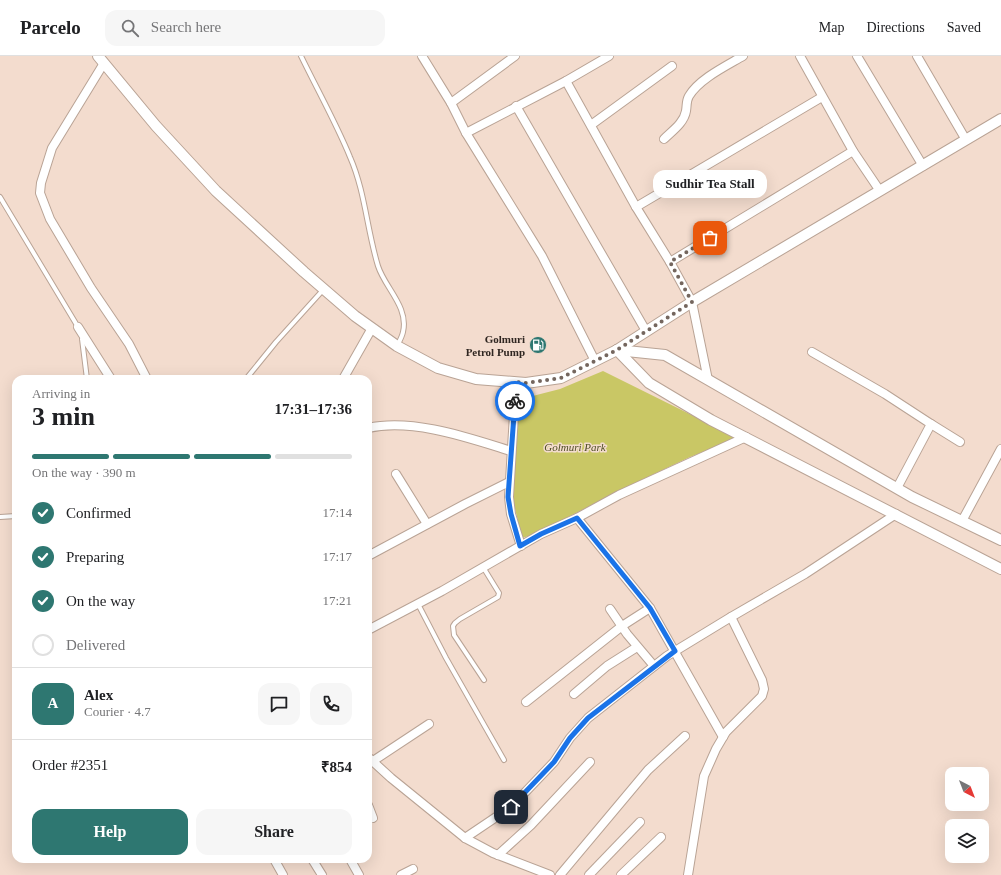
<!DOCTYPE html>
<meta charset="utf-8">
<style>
body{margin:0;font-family:Georgia,serif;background:#f6f6f6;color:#202124;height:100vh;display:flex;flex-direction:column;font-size:15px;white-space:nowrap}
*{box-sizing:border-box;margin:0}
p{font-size:13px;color:#757577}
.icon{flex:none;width:22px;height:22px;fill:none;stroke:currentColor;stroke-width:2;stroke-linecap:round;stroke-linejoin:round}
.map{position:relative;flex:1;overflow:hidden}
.drawer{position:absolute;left:12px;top:319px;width:360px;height:488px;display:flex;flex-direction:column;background:#fff;border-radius:12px;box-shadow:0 4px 16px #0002}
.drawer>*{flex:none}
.needle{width:26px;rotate:138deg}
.controls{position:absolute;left:945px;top:711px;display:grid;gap:8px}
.controls a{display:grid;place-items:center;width:44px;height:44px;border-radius:8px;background:#fff;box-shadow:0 4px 16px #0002;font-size:20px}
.pin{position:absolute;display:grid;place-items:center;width:34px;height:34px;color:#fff;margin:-17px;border-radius:8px;box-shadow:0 2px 6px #0006}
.courier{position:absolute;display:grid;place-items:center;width:40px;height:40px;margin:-20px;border:3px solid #1a73e8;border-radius:50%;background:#fff;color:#222;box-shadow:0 1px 5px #0007}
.bubble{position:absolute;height:28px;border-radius:12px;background:#fff;box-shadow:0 4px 16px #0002;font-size:13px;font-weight:700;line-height:28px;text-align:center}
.headline em{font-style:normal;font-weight:700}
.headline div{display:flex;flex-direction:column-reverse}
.headline{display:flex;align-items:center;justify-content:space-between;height:68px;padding:0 20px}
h1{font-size:26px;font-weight:700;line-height:30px}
.bar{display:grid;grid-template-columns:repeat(4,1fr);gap:6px 4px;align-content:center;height:48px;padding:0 20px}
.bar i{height:5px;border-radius:3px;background:#e0e0e0}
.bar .selected{background:#2e7771}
.bar p{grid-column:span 4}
.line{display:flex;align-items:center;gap:10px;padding:0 20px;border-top:1px solid #e0e0e0}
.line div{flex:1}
.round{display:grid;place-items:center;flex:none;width:42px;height:42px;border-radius:12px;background:#f6f6f6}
ol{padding:0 20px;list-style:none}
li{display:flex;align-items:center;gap:12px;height:44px}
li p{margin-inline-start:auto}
li .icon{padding:4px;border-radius:50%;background:#2e7771;color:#fff;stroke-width:4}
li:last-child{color:#757577}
li i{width:22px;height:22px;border:2px solid #e0e0e0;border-radius:50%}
.primary-button{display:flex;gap:8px;margin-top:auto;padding:8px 20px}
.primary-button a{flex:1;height:46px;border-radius:12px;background:#2e7771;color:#fff;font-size:16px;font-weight:700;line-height:46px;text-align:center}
.primary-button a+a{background:#f6f6f6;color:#202124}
header{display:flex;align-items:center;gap:24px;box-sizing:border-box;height:56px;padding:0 20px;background:#fff;border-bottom:1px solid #e0e0e0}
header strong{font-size:19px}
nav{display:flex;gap:22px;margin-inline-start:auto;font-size:14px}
.search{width:280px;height:36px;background:#f6f6f6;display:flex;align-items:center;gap:10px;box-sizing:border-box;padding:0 14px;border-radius:12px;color:#757577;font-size:15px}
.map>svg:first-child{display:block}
.green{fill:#c9c765}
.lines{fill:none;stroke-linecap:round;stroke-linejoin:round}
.service-casing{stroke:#b9a395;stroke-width:6}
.minor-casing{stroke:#b9a395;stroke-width:10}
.tertiary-casing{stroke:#b9a395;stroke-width:12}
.service{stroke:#fff;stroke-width:4}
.minor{stroke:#fff;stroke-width:8}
.tertiary{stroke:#fff;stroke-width:10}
.done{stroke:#74665e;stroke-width:4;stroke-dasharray:0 7.2}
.route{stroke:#1a73e8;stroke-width:5}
.labels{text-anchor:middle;stroke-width:3;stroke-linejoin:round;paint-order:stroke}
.poi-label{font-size:11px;font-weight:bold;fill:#2f2621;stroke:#f3dcce;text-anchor:end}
.park-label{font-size:11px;font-style:italic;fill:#4e4d24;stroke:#f3dcce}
</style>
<header>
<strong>Parcelo</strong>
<div class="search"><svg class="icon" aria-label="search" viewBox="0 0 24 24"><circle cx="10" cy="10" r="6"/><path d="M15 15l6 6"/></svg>Search here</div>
<nav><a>Map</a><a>Directions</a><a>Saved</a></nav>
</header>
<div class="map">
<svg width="1001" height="819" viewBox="0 0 1001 819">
<rect width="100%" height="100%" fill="#f3dcce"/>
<polygon class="green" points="603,315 738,382 690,401 635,427 535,478 522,482 512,440 517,344 560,333"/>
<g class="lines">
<g class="service-casing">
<g id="service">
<path d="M301,0C317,33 336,67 350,101C365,135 367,174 378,210C385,232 409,251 403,276C402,281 399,286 397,290"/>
<polyline points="0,141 78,271"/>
<polyline points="82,283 87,323"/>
<polyline points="246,323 276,286 323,234"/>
<polyline points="0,461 16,460"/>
<polyline points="483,511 499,537 498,541 460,563 455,567 453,570 454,579 484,624"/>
<polyline points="418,548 446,602 504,704"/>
</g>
</g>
<g class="minor-casing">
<g id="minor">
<polyline points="422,0 451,47 466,77 542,200 595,305"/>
<polyline points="800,0 853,95 880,135"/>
<polyline points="857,0 923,110"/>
<polyline points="917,0 966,84"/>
<polyline points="104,7 52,92 41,127 40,137 50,163 91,232 129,288 147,323"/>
<polyline points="566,25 636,151 670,206 692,246 708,324"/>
<polyline points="451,47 515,0"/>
<polyline points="516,50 646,275"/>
<polyline points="591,69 672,10"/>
<polyline points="466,77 566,25 609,0"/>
<path d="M664,83C672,75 684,67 686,55C687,50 686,45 689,40C699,23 726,10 743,0"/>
<polyline points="636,151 822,41"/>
<polyline points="670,206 853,95"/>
<polyline points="78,271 111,323"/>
<polyline points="812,296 885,338 931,368 897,432"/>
<polyline points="343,323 372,272"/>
<polyline points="516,326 509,441 511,458 521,490"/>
<polyline points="931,368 960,386"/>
<path d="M368,372C413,362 469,382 511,395"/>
<polyline points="396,418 427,468"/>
<polyline points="577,462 650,552 723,681"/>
<polyline points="962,465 1001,393"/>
<polyline points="368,500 465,448 509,426"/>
<polyline points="610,553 627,578 654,610"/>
<polyline points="368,574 442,535 541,478 577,462 619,439 746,381"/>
<polyline points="574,638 607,610 637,591"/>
<polyline points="526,646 622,570 650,552"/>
<polyline points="368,701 391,722 465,782 493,797 550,819"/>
<polyline points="373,705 429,668"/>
<polyline points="368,749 373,762"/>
<polyline points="465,782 511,751 554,706 570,682 588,662 667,600 731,561 805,518 896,458"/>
<polyline points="498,799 531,769 590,706"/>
<polyline points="274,803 283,819"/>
<polyline points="312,803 322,819"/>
<polyline points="350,803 359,819"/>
<polyline points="401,819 413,813"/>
<polyline points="560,819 648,714 685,680"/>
<polyline points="589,819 640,766"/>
<polyline points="621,819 661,781"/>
<polyline points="688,819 704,720 716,693 726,676 762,640 764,633 762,624 731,561"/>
</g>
</g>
<g class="tertiary-casing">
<g id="tertiary">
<polyline points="98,0 156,70 216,135 304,216 355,260 397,290 438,312 476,323 526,327 561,322 617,294 692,246 1001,63"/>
<polyline points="617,294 649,327 711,364 1001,513"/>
<polyline points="617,294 665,299 912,441 1001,484"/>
</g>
</g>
<use href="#service" class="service"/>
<use href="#minor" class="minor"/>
<use href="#tertiary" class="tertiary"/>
</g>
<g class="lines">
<polyline class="done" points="515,345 516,326 526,327 561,322 617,294 692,246 670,206 710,182"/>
<polyline class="route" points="511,751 554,706 570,682 588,662 675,595 650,552 577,462 541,478 520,490 511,458 508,441 515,345"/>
</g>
<defs>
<g id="fuel-disc" transform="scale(0.9)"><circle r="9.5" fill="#2e7771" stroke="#f3dcce"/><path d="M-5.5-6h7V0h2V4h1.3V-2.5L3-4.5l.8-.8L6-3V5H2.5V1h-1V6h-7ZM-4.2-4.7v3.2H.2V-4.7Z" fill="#fff"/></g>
</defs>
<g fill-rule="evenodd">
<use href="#fuel-disc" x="538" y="289"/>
</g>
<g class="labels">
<g class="poi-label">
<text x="525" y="287">Golmuri<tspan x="525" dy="13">Petrol Pump</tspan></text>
</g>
<g class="park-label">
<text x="575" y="395">Golmuri Park</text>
</g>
</g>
</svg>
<div class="controls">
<a><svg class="needle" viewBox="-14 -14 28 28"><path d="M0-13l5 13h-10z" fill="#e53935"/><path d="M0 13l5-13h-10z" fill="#757577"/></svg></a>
<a><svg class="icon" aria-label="layers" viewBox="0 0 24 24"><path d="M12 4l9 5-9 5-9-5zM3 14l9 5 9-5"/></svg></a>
</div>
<div class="pin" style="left:710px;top:182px;background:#ea580c"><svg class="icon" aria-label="bag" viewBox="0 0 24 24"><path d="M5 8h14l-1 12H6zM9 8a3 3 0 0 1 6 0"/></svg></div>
<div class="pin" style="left:511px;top:751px;background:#1f2937"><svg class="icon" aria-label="home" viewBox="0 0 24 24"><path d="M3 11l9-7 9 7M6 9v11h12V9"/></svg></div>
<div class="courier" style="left:515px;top:345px"><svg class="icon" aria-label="bike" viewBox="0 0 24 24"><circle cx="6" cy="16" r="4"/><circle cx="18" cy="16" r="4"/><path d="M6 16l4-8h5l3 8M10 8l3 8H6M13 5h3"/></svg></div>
<div class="bubble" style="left:653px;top:114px;width:114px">Sudhir Tea Stall</div>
<section class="drawer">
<div class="headline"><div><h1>3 min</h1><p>Arriving in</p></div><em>17:31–17:36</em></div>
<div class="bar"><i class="selected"></i><i class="selected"></i><i class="selected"></i><i></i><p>On the way · 390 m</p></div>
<ol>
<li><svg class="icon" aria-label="check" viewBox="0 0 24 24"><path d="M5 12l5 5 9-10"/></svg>Confirmed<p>17:14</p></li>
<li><svg class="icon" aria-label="check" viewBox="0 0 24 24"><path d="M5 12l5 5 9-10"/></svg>Preparing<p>17:17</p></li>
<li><svg class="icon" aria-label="check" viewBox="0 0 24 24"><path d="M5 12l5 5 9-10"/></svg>On the way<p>17:21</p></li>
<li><i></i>Delivered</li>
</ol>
<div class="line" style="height:72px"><b class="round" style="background:#2e7771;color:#fff">A</b><div><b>Alex</b><p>Courier · 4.7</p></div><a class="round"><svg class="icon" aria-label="chat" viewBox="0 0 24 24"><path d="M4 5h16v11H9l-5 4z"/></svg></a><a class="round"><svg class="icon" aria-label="phone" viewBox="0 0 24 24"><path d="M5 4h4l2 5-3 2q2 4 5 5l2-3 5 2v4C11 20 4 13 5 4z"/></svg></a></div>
<div class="line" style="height:52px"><div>Order #2351</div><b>₹854</b></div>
<div class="primary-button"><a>Help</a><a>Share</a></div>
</section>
</div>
